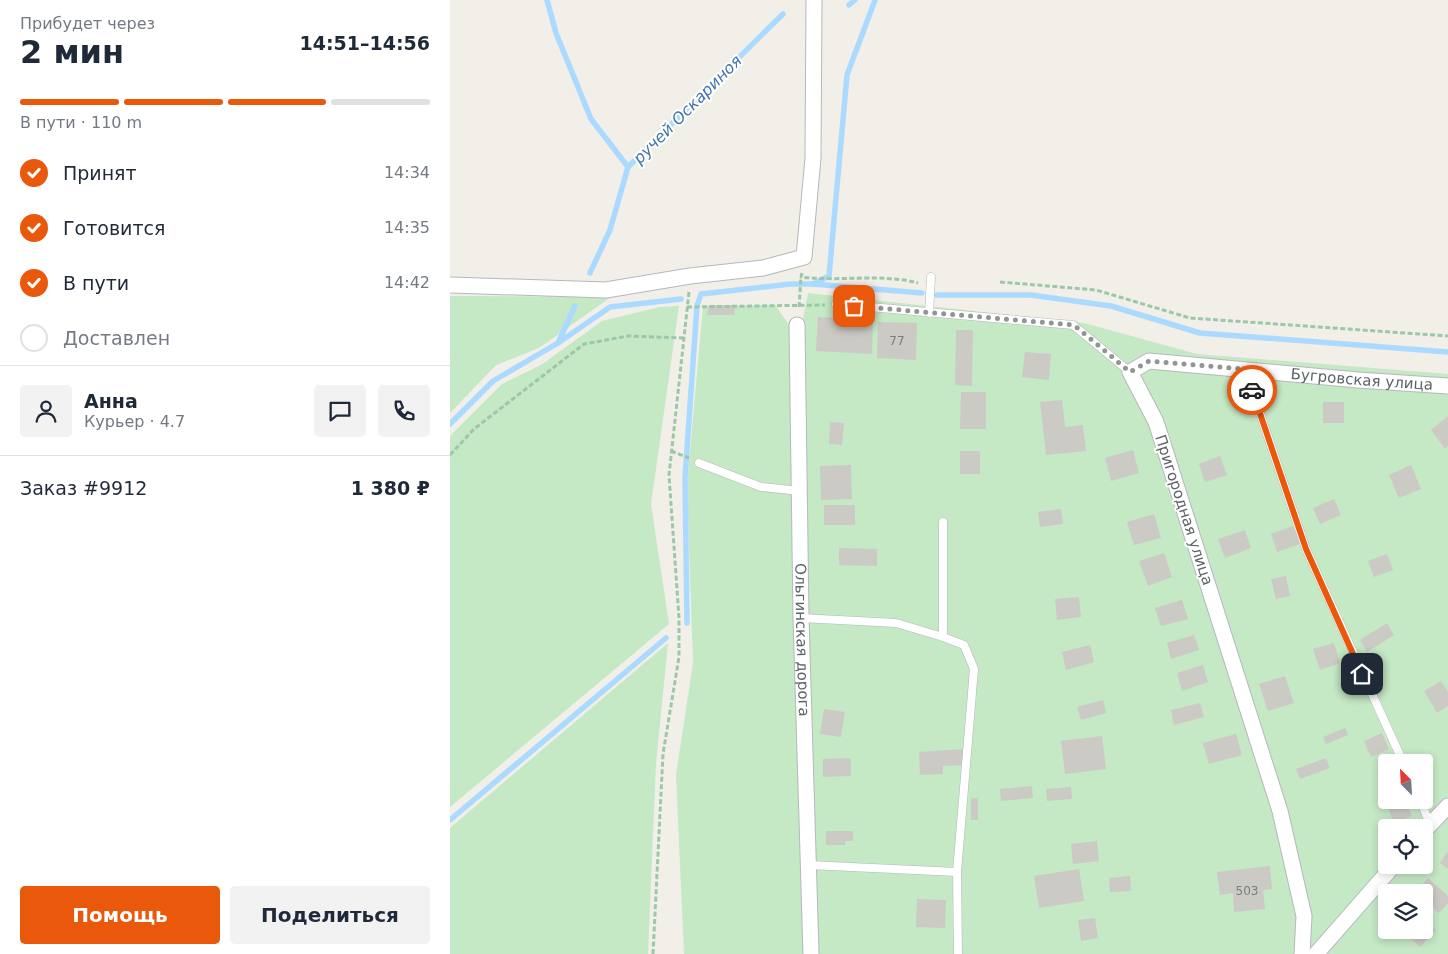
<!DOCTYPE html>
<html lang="ru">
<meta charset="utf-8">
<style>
body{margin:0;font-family:"DejaVu Sans",sans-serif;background:#f2f2f3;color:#1f2937;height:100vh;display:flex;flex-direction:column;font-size:19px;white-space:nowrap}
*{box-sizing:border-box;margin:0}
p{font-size:16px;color:#747a83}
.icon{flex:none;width:28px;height:28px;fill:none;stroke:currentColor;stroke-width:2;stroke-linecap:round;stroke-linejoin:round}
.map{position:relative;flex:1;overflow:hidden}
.panel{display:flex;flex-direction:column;background:#fff;width:450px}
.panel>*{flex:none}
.needle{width:32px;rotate:336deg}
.fabs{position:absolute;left:928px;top:754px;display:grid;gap:10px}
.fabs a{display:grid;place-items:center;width:55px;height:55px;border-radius:5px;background:#fff;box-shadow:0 2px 8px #0003;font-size:25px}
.pin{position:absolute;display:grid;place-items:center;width:42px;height:42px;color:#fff;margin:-21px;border-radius:10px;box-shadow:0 2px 8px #0006}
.courier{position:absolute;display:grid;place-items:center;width:50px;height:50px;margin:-25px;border:4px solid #ea580c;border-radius:50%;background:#fff;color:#222;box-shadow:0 1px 6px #0007}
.overview em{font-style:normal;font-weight:800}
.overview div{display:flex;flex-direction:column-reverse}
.overview{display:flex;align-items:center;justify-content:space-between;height:85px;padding:0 20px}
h1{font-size:32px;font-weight:800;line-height:38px}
.bar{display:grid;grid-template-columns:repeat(4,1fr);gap:8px 5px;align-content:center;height:60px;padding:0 20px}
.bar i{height:6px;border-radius:4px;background:#e0e1e3}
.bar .on{background:#ea580c}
.bar p{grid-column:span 4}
.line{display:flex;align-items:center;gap:12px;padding:0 20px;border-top:1px solid #e0e1e3}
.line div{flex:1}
.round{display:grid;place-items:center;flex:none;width:52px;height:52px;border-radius:5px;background:#f2f2f3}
ol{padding:0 20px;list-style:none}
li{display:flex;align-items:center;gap:15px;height:55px}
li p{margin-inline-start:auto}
li .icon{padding:5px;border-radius:50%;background:#ea580c;color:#fff;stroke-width:4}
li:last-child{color:#747a83}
li i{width:28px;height:28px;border:2px solid #e0e1e3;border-radius:50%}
.primary-button{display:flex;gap:10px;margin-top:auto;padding:10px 20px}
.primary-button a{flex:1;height:58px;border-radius:5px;background:#ea580c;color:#fff;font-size:20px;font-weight:800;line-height:58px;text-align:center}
.primary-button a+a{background:#f2f2f3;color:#1f2937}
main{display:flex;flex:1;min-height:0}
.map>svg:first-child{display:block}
.green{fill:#c5e8c5;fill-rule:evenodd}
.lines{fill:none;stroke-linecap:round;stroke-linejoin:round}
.stream{stroke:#aadaff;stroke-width:5.5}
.building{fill:#cccac5}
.service-casing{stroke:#b5b8bc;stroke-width:9}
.minor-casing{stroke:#b5b8bc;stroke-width:17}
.path{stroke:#9cc7a9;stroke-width:3;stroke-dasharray:5 2.5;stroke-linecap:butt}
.service{stroke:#fff;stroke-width:8}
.minor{stroke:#fff;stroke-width:15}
.done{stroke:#929495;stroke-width:5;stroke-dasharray:0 9}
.route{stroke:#ea580c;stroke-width:6}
.labels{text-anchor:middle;stroke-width:4;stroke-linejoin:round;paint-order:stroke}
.number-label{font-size:12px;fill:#7a7d7f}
.street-label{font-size:15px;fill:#5f6368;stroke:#fff}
.water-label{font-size:16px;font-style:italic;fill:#4174aa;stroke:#fff}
</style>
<main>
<section class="panel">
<div class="overview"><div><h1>2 мин</h1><p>Прибудет через</p></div><em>14:51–14:56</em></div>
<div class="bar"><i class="on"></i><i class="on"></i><i class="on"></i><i></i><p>В пути · 110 m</p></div>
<ol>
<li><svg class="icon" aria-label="check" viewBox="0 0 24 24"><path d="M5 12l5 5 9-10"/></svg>Принят<p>14:34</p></li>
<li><svg class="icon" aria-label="check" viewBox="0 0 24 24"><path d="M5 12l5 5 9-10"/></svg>Готовится<p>14:35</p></li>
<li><svg class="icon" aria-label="check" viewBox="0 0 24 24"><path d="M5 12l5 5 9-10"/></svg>В пути<p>14:42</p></li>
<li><i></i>Доставлен</li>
</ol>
<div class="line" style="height:90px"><a class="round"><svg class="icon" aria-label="person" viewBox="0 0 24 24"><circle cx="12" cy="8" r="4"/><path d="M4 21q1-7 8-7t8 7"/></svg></a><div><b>Анна</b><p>Курьер · 4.7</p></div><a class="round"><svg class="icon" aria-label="chat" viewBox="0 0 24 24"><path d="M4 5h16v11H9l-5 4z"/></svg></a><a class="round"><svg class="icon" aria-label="phone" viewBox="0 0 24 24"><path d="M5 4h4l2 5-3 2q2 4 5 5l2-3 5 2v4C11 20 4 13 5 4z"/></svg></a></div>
<div class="line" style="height:65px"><div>Заказ #9912</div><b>1 380 ₽</b></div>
<div class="primary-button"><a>Помощь</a><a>Поделиться</a></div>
</section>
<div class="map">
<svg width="998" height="954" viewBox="0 0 998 954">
<rect width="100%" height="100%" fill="#f1efe8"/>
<g class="green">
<path d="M358,293L634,323L747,354L998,374V954H234L226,775L243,663L237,485L253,306L325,305L339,325H352ZM936,762H974V800H936ZM936,828H974V865H936ZM936,892H974V930H936Z"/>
<polygon points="0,296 161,297 89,348 46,365 0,413"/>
<polygon points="229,306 201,504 219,624 0,807 0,436 52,384 91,365 152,321 210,307"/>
<polygon points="218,643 206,764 198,954 0,954 0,828"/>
</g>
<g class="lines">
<g class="stream">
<polyline points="97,0 106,33 141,119 178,167"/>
<polyline points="425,0 397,75 379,276 363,284 472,293"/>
<polyline points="399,5 405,0"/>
<polyline points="140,273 160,230 178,167 333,14"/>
<polyline points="487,295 581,295 661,306 750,333 998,352"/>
<polyline points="125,306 108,343 160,307 231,299"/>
<polyline points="0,424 43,381 108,343"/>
<polyline points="237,623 235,477 247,306 251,294 340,284 363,284"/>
<polyline points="0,820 216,638"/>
</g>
</g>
<g class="building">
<polygon points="259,305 285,305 284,315 257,315"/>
<polygon points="368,317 423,320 422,354 366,351"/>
<polygon points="428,322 467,323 466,360 427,358"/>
<polygon points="506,330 523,330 522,386 505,385"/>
<polygon points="575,352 601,354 599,380 572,377"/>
<polygon points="511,392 536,392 536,429 510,429"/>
<polygon points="612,400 615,427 633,425 636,451 596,455 590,402"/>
<rect x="873" y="402" width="21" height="21"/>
<polygon points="998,416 998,446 995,449 981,430"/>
<polygon points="380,422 394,423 392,445 379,444"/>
<polygon points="683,450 689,473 661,481 655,458"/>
<rect x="510" y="451" width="20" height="23"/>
<polygon points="770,456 777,475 755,482 749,464"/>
<polygon points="401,465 402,499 371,500 370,466"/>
<polygon points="961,465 971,489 949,498 939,475"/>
<polygon points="884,499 891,515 870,524 863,508"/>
<rect x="374" y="505" width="31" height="20"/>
<polygon points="611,509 613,524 590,527 588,512"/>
<polygon points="704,514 711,538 684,545 677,522"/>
<polygon points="843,526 850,544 827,552 821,534"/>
<polygon points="795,530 801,548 775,558 768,539"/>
<polygon points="389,548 427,549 427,566 389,565"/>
<polygon points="714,553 722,577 698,586 689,561"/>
<polygon points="937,554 943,570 924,577 918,561"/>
<polygon points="836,576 840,596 826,599 821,579"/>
<polygon points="629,597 631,617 607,620 605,599"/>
<polygon points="732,600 738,619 711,626 705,608"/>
<polygon points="937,623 944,635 917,652 910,640"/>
<polygon points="744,635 749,650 721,659 717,643"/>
<polygon points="884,643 890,663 870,670 863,649"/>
<polygon points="640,645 644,662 616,670 612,652"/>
<polygon points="753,665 758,682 732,691 727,673"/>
<polygon points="835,676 844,703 818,711 809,684"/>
<polygon points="991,681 998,692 998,706 987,713 974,691"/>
<polygon points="653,700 656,713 631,720 627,707"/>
<polygon points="750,703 754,717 724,725 721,710"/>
<polygon points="374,709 395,712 391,737 370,734"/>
<polygon points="895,728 898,735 876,744 873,737"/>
<polygon points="932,733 939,749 921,757 914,741"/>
<polygon points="786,734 792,755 759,764 753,743"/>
<polygon points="652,736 656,769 615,774 611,741"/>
<polygon points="515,749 516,765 493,766 493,774 470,775 469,752"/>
<polygon points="401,758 401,776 373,777 373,759"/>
<polygon points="876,758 880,768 850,779 846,769"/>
<polygon points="582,786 583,798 551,801 550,789"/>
<polygon points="621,787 622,799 597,801 596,789"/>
<rect x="521" y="798" width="7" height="22"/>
<polygon points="936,800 955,800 962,816 944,823 935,801"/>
<polygon points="376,831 403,831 403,841 395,841 395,845 376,845"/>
<polygon points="647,841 649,861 623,864 621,844"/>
<polygon points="998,851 998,869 990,863"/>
<polygon points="820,866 822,889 813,890 815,909 784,912 783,893 770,895 767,872"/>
<polygon points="629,869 634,901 589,908 584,876"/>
<polygon points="680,876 681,891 660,892 659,878"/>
<polygon points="978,878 998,896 998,903 989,913 974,900 974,892 966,892"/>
<polygon points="467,899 496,900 495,928 466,927"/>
<polygon points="645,918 648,938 631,941 628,920"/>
<polygon points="974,919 986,930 970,947 951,930 974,930"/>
</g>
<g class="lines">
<g class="service-casing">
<g id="service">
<polyline points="386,304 623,325 680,372"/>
<polyline points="479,313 481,277"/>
<polyline points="795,369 856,549 953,762"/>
<polyline points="249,463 311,487 350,491"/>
<polyline points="351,618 446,623 493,637 514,645 524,669 507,872 508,954"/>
<polyline points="493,637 493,522"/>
<polyline points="970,800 980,824"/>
<polyline points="359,865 507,872"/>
</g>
</g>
<g class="minor-casing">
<g id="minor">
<polyline points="0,285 156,290 240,276 313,268 354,257 363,158 364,0"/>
<path id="s1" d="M347,325L351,618L361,954"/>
<polyline points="974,831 998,806"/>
<path id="s2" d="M852,954L854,916L830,811L706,422L680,372L699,361L908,380L998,386"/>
<polyline points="866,954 944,865"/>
</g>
</g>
<g class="path">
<path d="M352,273L351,277C390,282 430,273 468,283"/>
<polyline points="550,282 646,290 740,318 998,336"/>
<polyline points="237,307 375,305"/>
<polyline points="349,307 351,277"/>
<polyline points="221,451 239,458"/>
<polyline points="0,455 24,429 134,344 178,336 234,338"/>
<polyline points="203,954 213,754 229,657 229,618 219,475 239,292"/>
</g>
<use href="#service" class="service"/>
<use href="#minor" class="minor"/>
</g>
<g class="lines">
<polyline class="done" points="404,306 624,325 680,372 699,361 795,369 802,390"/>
<polyline class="route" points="802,390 856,549 912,674"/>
</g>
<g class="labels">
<g class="number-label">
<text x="447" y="345">77</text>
<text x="797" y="895">503</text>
</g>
<g class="street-label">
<text dy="5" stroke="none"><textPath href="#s2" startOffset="846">Бугровская улица</textPath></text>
<text transform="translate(734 510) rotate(72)" y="5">Пригородная улица</text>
<text dy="5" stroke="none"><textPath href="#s1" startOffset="315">Ольгинская дорога</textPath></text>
</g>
<g class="water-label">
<text transform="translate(237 109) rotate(-45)" y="6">ручей Оскариноя</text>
</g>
</g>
</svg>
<div class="fabs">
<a><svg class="needle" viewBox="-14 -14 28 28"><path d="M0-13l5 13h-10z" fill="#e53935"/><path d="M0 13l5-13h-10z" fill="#747a83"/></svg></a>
<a><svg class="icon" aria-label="locate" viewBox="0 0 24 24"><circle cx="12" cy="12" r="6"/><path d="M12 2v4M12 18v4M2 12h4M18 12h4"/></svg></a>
<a><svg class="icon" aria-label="layers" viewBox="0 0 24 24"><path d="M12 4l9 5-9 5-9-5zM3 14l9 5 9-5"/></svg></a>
</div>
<div class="pin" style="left:404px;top:306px;background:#ea580c"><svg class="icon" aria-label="bag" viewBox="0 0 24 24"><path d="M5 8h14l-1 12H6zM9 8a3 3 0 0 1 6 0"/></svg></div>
<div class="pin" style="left:912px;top:674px;background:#1f2937"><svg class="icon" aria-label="home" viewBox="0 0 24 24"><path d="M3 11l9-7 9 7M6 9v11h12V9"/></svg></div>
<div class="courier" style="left:802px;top:390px"><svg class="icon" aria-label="car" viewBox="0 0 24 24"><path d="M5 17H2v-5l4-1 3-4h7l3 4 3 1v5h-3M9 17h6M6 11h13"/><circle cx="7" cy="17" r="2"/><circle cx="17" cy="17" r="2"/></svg></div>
</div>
</main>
